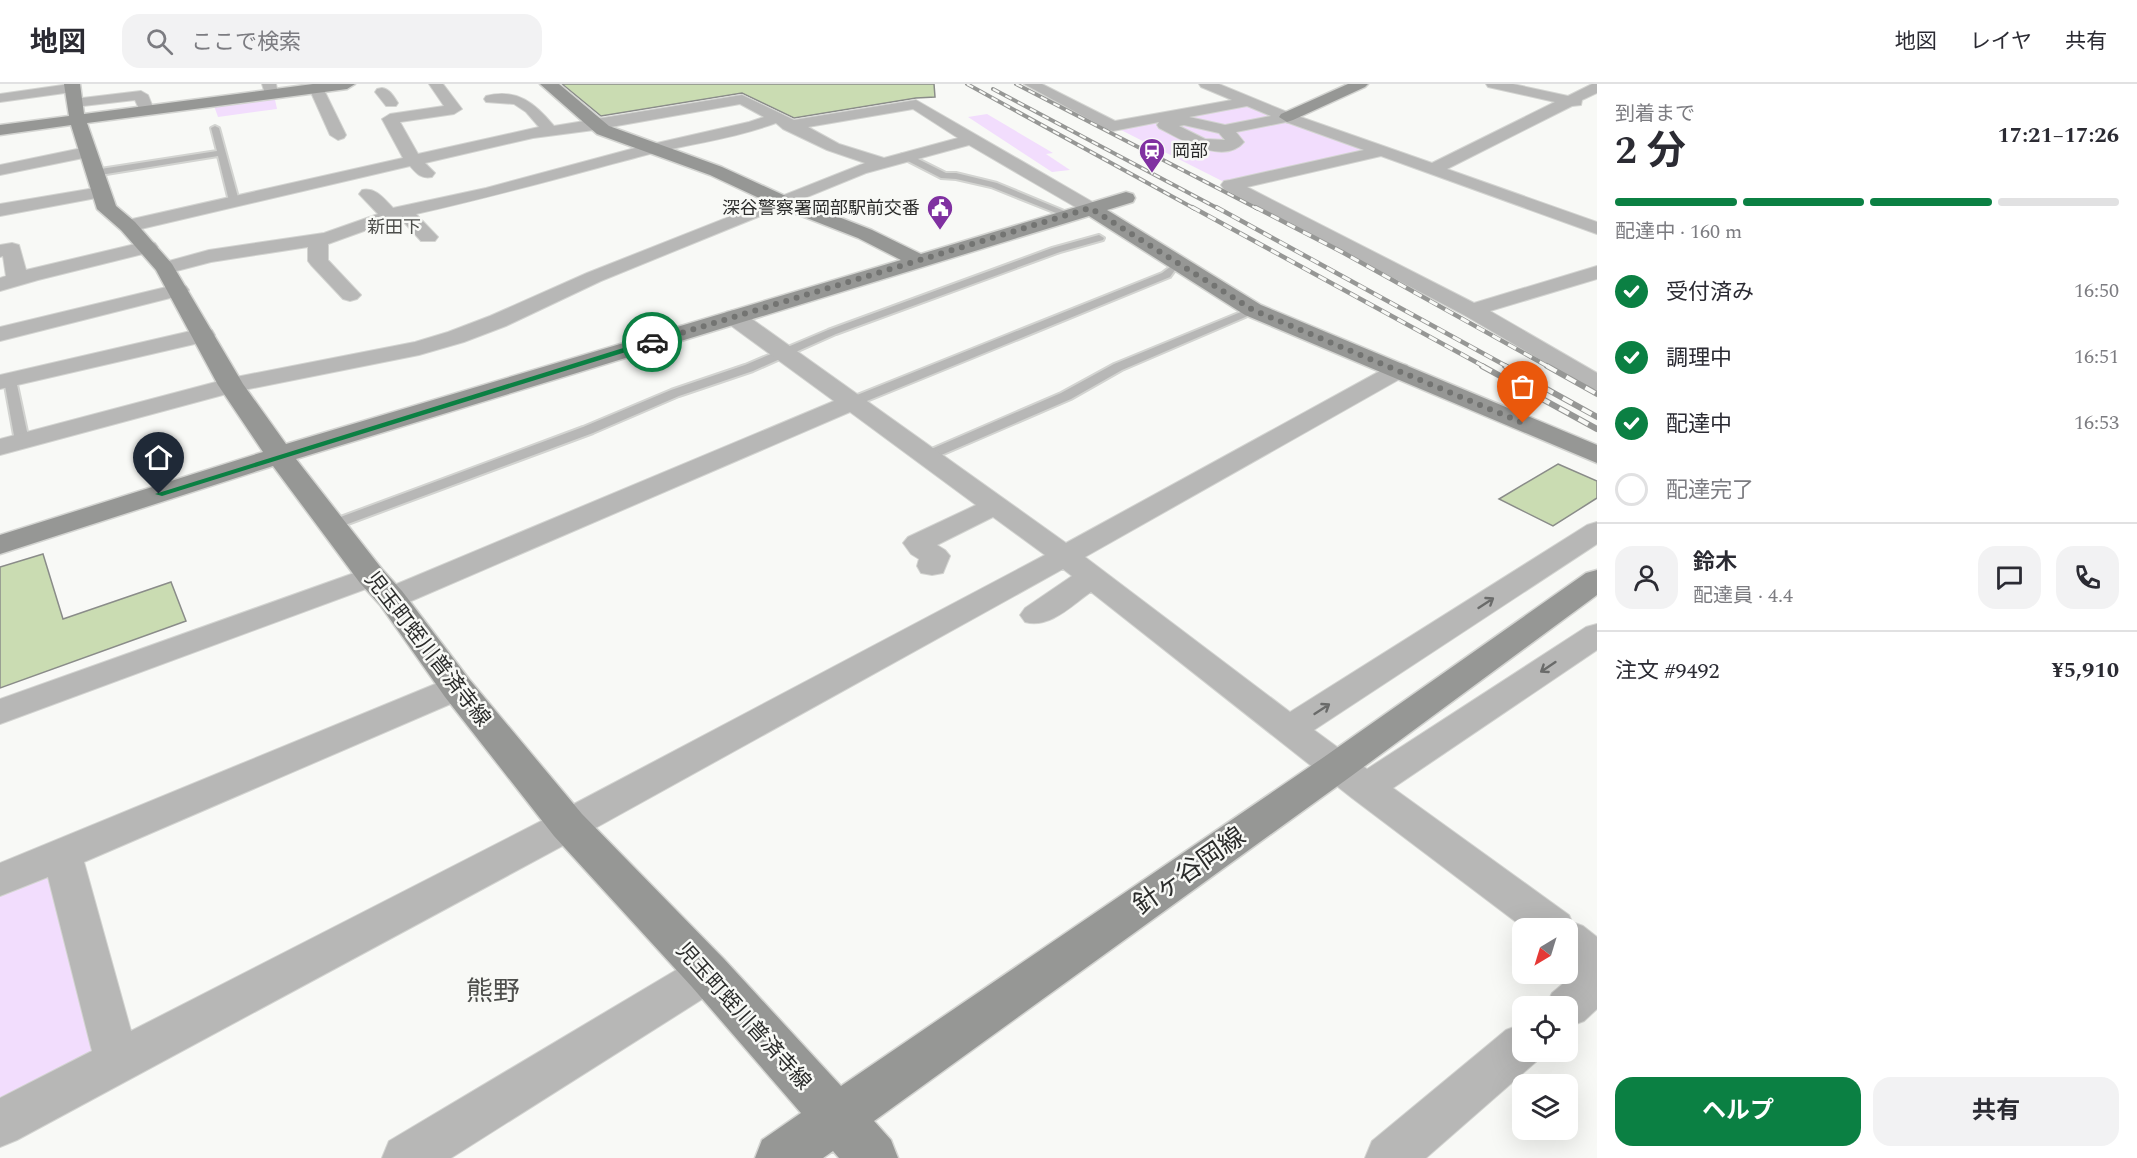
<!DOCTYPE html>
<html lang="ja">
<meta charset="utf-8">
<style>
body{margin:0;font-family:Spectral,"Noto Sans JP",serif;background:#f2f2f3;color:#2b2b33;height:100vh;display:flex;flex-direction:column;font-size:22px;white-space:nowrap}
*{box-sizing:border-box;margin:0}
p{font-size:20px;color:#7c7c81}
.icon{flex:none;width:33px;height:33px;fill:none;stroke:currentColor;stroke-width:2;stroke-linecap:round;stroke-linejoin:round}
.map{position:relative;flex:1;overflow:hidden}
.details{display:flex;flex-direction:column;background:#fff;width:540px}
.details>*{flex:none}
.needle{width:39px;rotate:218deg}
.fabs{position:absolute;left:1512px;top:834px;display:grid;gap:12px}
.fabs a{display:grid;place-items:center;width:66px;height:66px;border-radius:12px;background:#fff;box-shadow:0 6px 24px #0002;font-size:30px}
.pin{position:absolute;display:grid;place-items:center;width:51px;height:51px;color:#fff;margin:-62px -26px;border-radius:50% 50% 50% 0;rotate:-45deg;box-shadow:0 0 6px #0007}
.pin .icon{rotate:45deg}
.courier{position:absolute;display:grid;place-items:center;width:60px;height:60px;margin:-30px;border:4px solid #0b8043;border-radius:50%;background:#fff;color:#222;box-shadow:0 2px 8px #0007}
.headline em{font-style:normal;font-weight:700}
.headline div{display:flex;flex-direction:column-reverse}
.headline{display:flex;align-items:center;justify-content:space-between;height:102px;padding:0 18px}
h1{font-size:39px;font-weight:700;line-height:45px}
.bar{display:grid;grid-template-columns:repeat(4,1fr);gap:9px 6px;align-content:center;height:72px;padding:0 18px}
.bar i{height:8px;border-radius:4px;background:#e1e1e2}
.bar .current{background:#0b8043}
.bar p{grid-column:span 4}
.line{display:flex;align-items:center;gap:15px;padding:0 18px;border-top:2px solid #e1e1e2}
.line div{flex:1}
.round{display:grid;place-items:center;flex:none;width:63px;height:63px;border-radius:18px;background:#f2f2f3}
ol{padding:0 18px;list-style:none}
li{display:flex;align-items:center;gap:18px;height:66px}
li p{margin-inline-start:auto}
li .icon{padding:6px;border-radius:50%;background:#0b8043;color:#fff;stroke-width:4}
li:last-child{color:#7c7c81}
li i{width:33px;height:33px;border:3px solid #e1e1e2;border-radius:50%}
.primary-button{display:flex;gap:12px;margin-top:auto;padding:12px 18px}
.primary-button a{flex:1;height:69px;border-radius:18px;background:#0b8043;color:#fff;font-size:24px;font-weight:700;line-height:69px;text-align:center}
.primary-button a+a{background:#f2f2f3;color:#2b2b33}
header{display:flex;align-items:center;gap:36px;box-sizing:border-box;height:84px;padding:0 30px;background:#fff;border-bottom:2px solid #e1e1e2}
header strong{font-size:28px}
nav{display:flex;gap:33px;margin-inline-start:auto;font-size:21px}
.search{width:420px;height:54px;background:#f2f2f3;display:flex;align-items:center;gap:15px;box-sizing:border-box;padding:0 21px;border-radius:18px;color:#7c7c81;font-size:22px}
main{display:flex;flex:1;min-height:0}
.map>svg:first-child{display:block}
.green{fill:#f2ddfd}
.building{fill:#cadcb2;stroke:#8a8c89;stroke-width:1.5}
.lines{fill:none;stroke-linecap:round;stroke-linejoin:round}
.lane-casing{stroke:#d3d4d1;stroke-width:4}
.street-casing{stroke:#d3d4d1;stroke-width:2}
.secondary-casing{stroke:#d3d4d1;stroke-width:3}
.lane{fill:#b7b7b6;fill-rule:evenodd}
.street{fill:#b7b7b6;fill-rule:evenodd}
.secondary{fill:#969795;fill-rule:evenodd}
.rail-far2-casing{stroke:#969795;stroke-width:4}
.rail-far1-casing{stroke:#969795;stroke-width:4.5}
.rail-casing{stroke:#969795;stroke-width:6}
.rail-far2{stroke:#f8f9f6;stroke-width:2;stroke-dasharray:7;stroke-linecap:butt}
.rail-far1{stroke:#f8f9f6;stroke-width:3;stroke-dasharray:9;stroke-linecap:butt}
.rail{stroke:#f8f9f6;stroke-width:4;stroke-dasharray:11;stroke-linecap:butt}
.oneway{stroke:#6a6b6a}
.route{fill:#0b8043}
.done{stroke:#737472;stroke-width:6;stroke-dasharray:0 10.8}
.labels{text-anchor:middle;stroke-width:5;stroke-linejoin:round;paint-order:stroke}
.far-poi-label{font-size:18px;fill:#2b2c2b;stroke:#f8f9f6;text-anchor:start}
.far-neighbourhood-label{font-size:18px;fill:#4d4e4b;stroke:#f8f9f6}
.street-label{font-size:21px;fill:#2b2c2b;stroke:#f8f9f6}
.near-street-label{font-size:26px;fill:#2b2c2b;stroke:#f8f9f6}
.near-neighbourhood-label{font-size:27px;fill:#4d4e4b;stroke:#f8f9f6}
</style>
<header>
<strong>地図</strong>
<div class="search"><svg class="icon" aria-label="search" viewBox="0 0 24 24"><circle cx="10" cy="10" r="6"/><path d="M15 15l6 6"/></svg>ここで検索</div>
<nav><a>地図</a><a>レイヤ</a><a>共有</a></nav>
</header>
<main>
<div class="map">
<svg width="1597" height="1074" viewBox="0 0 1597 1074">
<rect width="100%" height="100%" fill="#f8f9f6"/>
<g class="green">
<polygon points="274,11 277,25 218,33 213,19"/>
<polygon points="1249,17 1382,67 1230,101 1113,42"/>
<polygon points="987,30 1053,69 1046,70 1070,86 1052,88 968,33"/>
<polygon points="56,788 98,972 0,1021 0,812"/>
</g>
<g class="building">
<polygon points="562,0 934,0 935,13 916,14 794,34 742,9 601,32"/>
<polygon points="1558,380 1597,397 1597,414 1553,442 1499,415"/>
<polygon points="43,470 63,535 171,498 186,537 0,604 0,483"/>
</g>
<g class="lines">
<g class="lane-casing">
<g id="lane">
<polygon points="215,42 219,44 239,117 237,119 229,117 218,72 94,92 90,89 94,86 217,67 211,44"/>
<polygon points="902,70 908,70 946,89 956,89 997,99 1074,131 1066,133 991,103 956,95 941,94 902,74"/>
<polygon points="1099,151 1104,154 1103,156 1060,168 836,250 753,287 679,312 593,349 337,444 327,444 325,441 327,438 583,343 671,306 745,281 828,246 1052,164"/>
<polygon points="1170,183 1175,186 1170,193 857,321 847,321 846,318 847,315 1162,189"/>
<polygon points="1253,223 1257,224 1257,228 1122,286 1071,315 932,375 922,375 920,372 922,369 1061,309 1114,280"/>
<polygon points="10,292 16,296 29,357 22,361 15,357 4,296"/>
</g>
</g>
<g class="street-casing">
<g id="street">
<polygon points="70,0 77,1 79,4 72,8 0,18 0,10"/>
<polygon points="262,0 276,0 278,10 276,13 266,13"/>
<polygon points="317,0 323,4 346,51 344,54 338,56 330,51 309,4 311,1"/>
<path d="M429,0H443L462,25L454,30L400,38L418,70L539,43L526,28L514,20L486,18L484,15L486,12C517,4 535,19 554,42L742,11L794,36L916,16L1096,120L1099,124L1096,128H1084L969,61L866,89L601,197L506,242L464,258L419,271L234,308L0,371V355L231,294L415,258L448,248L490,232L587,189L865,79L827,66L783,45L776,39C733,55 687,60 642,72C567,92 492,113 416,130L438,153L435,157H421L400,134L328,160V176L361,211L357,215L350,217L343,215L311,181L308,177V163L211,178L165,190L158,188L155,184L158,180L209,166L324,149L378,130L359,110L362,106C376,103 384,115 393,124L486,104L635,64L749,38L764,33L740,20L594,46L533,54L425,79L435,89L432,93C421,95 417,90 410,82L128,148L121,146L119,142L121,138L128,136L403,74L382,35L390,30L444,22ZM913,25L958,54L884,74L839,60L808,43Z"/>
<path d="M1024,0H1042L1115,37L1232,16L1201,3L1199,0H1219L1292,30L1432,79L1555,18L1488,3L1486,0H1513L1568,12L1592,0H1597V9L1582,16L1581,21L1572,22L1447,85L1597,138V150L1381,72L1247,103L1474,219L1597,182V195L1490,227L1597,289V306L1589,304L1464,231L1224,105L1221,101L1224,97L1230,96L1364,66L1286,38L1236,48L1244,58C1224,82 1180,55 1159,44L1157,41L1159,38L1113,47L1107,45ZM1247,22L1271,32L1225,41L1189,33ZM1184,41L1219,49L1225,56L1205,55L1179,42Z"/>
<path d="M382,4C390,5 394,13 398,19L396,22H386L375,8L377,5Z"/>
<polygon points="141,7 148,11 154,26 151,29 141,29 135,16 74,23 67,19 74,15"/>
<polygon points="87,63 93,64 95,68 93,72 0,91 0,81"/>
<polygon points="101,103 107,104 110,108 107,112 0,132 0,120"/>
<polygon points="148,157 155,159 158,163 155,167 38,196 0,207 0,194 6,192 3,172 0,173 0,161 12,159 19,161 26,186"/>
<polygon points="179,200 186,202 189,206 186,210 0,257 0,243"/>
<path d="M734,226L742,228L1066,459L1391,281L1399,279L1407,281L1411,286L1407,291L1085,473L1290,628L1587,441L1597,438V460L1314,646L1367,685L1586,543L1597,540V566L1393,704L1569,831L1572,838L1583,842L1597,853V925L1584,937L1568,943V922H1546L1552,909L1578,887L1568,879V844H1524L1352,714L1091,508C1072,521 1050,545 1025,538L1020,531L1025,524L1072,492L1063,485L581,752L17,1056L0,1063V1014L92,967L48,793L0,812V779L445,596L457,592L469,596L474,604L469,612L84,778L131,947L555,730L1045,471L993,433L937,461L945,466L950,472L943,489L932,491L921,489L917,482L919,475L911,470L903,459L908,453L976,421L850,328L402,521L391,524L380,521L376,514L380,507L834,317L726,238L723,233L726,228Z"/>
<polygon points="204,244 212,246 215,251 212,256 0,305 0,291"/>
<polygon points="371,483 382,485 386,492 382,499 0,640 0,615"/>
<polygon points="708,870 723,876 729,889 723,902 451,1074 382,1074 389,1057 693,876"/>
<polygon points="1522,940 1522,968 1542,968 1538,976 1426,1074 1365,1074 1372,1057 1506,946"/>
</g>
</g>
<g class="secondary-casing">
<g id="secondary">
<polygon points="64,0 80,0 84,30 313,0 355,0 347,5 87,39 116,122 135,138 172,180 243,300 286,360 901,176 858,154 776,122 710,91 597,50 540,0 559,0 609,42 722,83 790,114 872,146 921,170 1126,108 1133,110 1135,114 1133,118 1107,126 1261,221 1597,361 1597,379 1245,231 1089,132 296,375 382,485 402,507 469,595 582,730 724,875 841,1002 1324,673 1586,489 1597,486 1597,511 1350,693 874,1037 891,1056 898,1074 839,1074 833,1067 823,1074 755,1074 762,1056 801,1029 692,903 554,752 445,613 380,521 360,499 273,382 0,470 0,451 263,368 218,301 156,186 121,146 97,125 71,41 0,51 0,41 69,32"/>
<polygon points="1348,0 1368,0 1365,3 1293,36 1287,38 1279,33 1281,30"/>
</g>
</g>
<use href="#lane" class="lane"/>
<use href="#street" class="street"/>
<use href="#secondary" class="secondary"/>
<g class="rail-far2-casing">
<g id="rail-far2">
<polyline points="967,0 1195,125"/>
<polyline points="1016,0 1258,125"/>
<polyline points="993,5 1219,125"/>
</g>
</g>
<g class="rail-far1-casing">
<g id="rail-far1">
<polyline points="1192,123 1485,283"/>
<polyline points="1216,123 1508,283"/>
<polyline points="1255,123 1342,168 1549,283"/>
</g>
</g>
<g class="rail-casing">
<g id="rail">
<polyline points="1482,282 1597,345"/>
<polyline points="1505,282 1597,333"/>
<polyline points="1547,282 1597,310"/>
</g>
</g>
<use href="#rail-far2" class="rail-far2"/>
<use href="#rail-far1" class="rail-far1"/>
<use href="#rail" class="rail"/>
</g>
<defs><path id="oneway-shaft" d="M-6 0H5M1.5-3L5.5 0L1.5 3" fill="none" stroke-width="1.6" stroke-linecap="round" stroke-linejoin="round" transform="scale(1.5)"/></defs>
<g class="oneway">
<use href="#oneway-shaft" transform="translate(1486 519) rotate(-33)"/>
<use href="#oneway-shaft" transform="translate(1548 583) rotate(146)"/>
<use href="#oneway-shaft" transform="translate(1322 625) rotate(-33)"/>
</g>
<polygon class="route" points="652,255 655,259 162,412 155,410"/>
<g class="lines">
<polyline class="done" points="652,258 1090,124 1253,226 1523,339"/>
</g>
<defs>
<g id="station-pin" transform="scale(1.35)"><path d="M0 17L-7.5 6A9.5 9.5 0 1 1 7.5 6Z" fill="#8031a1" stroke="#f8f9f6"/><path d="M-3-6H3Q5-6 5-4V2Q5 4 3 4L4.5 6H3L1.5 4h-3L-3 6H-4.5L-3 4Q-5 4-5 2V-4Q-5-6-3-6ZM-3.5-4v3h7v-3ZM-3.5 1v1.5H-2V1ZM2 1v1.5H3.5V1Z" fill="#fff"/></g>
<g id="civic-pin" transform="scale(1.35)"><path d="M0 17L-7.5 6A9.5 9.5 0 1 1 7.5 6Z" fill="#8031a1" stroke="#f8f9f6"/><path d="M-.6-6.5H3V-4.5H.6V-3L4-1V1h2V6H-6V1h2V-1L-.6-3ZM-1.2 2.5V6h2.4V2.5Z" fill="#fff"/></g>
</defs>
<g fill-rule="evenodd">
<use href="#station-pin" x="1152" y="67"/>
<use href="#civic-pin" x="940" y="124"/>
</g>
<g class="labels">
<g class="far-poi-label">
<text x="1172" y="73">岡部</text>
<text x="920" y="130" text-anchor="end">深谷警察署岡部駅前交番</text>
</g>
<g class="far-neighbourhood-label">
<text x="394" y="149">新田下</text>
</g>
<g class="street-label">
<text transform="translate(428 565) rotate(52)" y="7">児玉町蛭川普済寺線</text>
<text transform="translate(744 932) rotate(48)" y="7">児玉町蛭川普済寺線</text>
</g>
<g class="near-street-label">
<text transform="translate(1189 786) rotate(-35)" y="9">針ヶ谷岡線</text>
</g>
<g class="near-neighbourhood-label">
<text x="493" y="916">熊野</text>
</g>
</g>
</svg>
<div class="fabs">
<a><svg class="needle" viewBox="-14 -14 28 28"><path d="M0-13l5 13h-10z" fill="#e53935"/><path d="M0 13l5-13h-10z" fill="#7c7c81"/></svg></a>
<a><svg class="icon" aria-label="locate" viewBox="0 0 24 24"><circle cx="12" cy="12" r="6"/><path d="M12 2v4M12 18v4M2 12h4M18 12h4"/></svg></a>
<a><svg class="icon" aria-label="layers" viewBox="0 0 24 24"><path d="M12 4l9 5-9 5-9-5zM3 14l9 5 9-5"/></svg></a>
</div>
<div class="pin" style="left:1523px;top:339px;background:#ea580c"><svg class="icon" aria-label="bag" viewBox="0 0 24 24"><path d="M5 8h14l-1 12H6zM9 8a3 3 0 0 1 6 0"/></svg></div>
<div class="pin" style="left:159px;top:410px;background:#1f2937"><svg class="icon" aria-label="home" viewBox="0 0 24 24"><path d="M3 11l9-7 9 7M6 9v11h12V9"/></svg></div>
<div class="courier" style="left:652px;top:258px"><svg class="icon" aria-label="car" viewBox="0 0 24 24"><path d="M5 17H2v-5l4-1 3-4h7l3 4 3 1v5h-3M9 17h6M6 11h13"/><circle cx="7" cy="17" r="2"/><circle cx="17" cy="17" r="2"/></svg></div>
</div>
<section class="details">
<div class="headline"><div><h1>2 分</h1><p>到着まで</p></div><em>17:21–17:26</em></div>
<div class="bar"><i class="current"></i><i class="current"></i><i class="current"></i><i></i><p>配達中 · 160 m</p></div>
<ol>
<li><svg class="icon" aria-label="check" viewBox="0 0 24 24"><path d="M5 12l5 5 9-10"/></svg>受付済み<p>16:50</p></li>
<li><svg class="icon" aria-label="check" viewBox="0 0 24 24"><path d="M5 12l5 5 9-10"/></svg>調理中<p>16:51</p></li>
<li><svg class="icon" aria-label="check" viewBox="0 0 24 24"><path d="M5 12l5 5 9-10"/></svg>配達中<p>16:53</p></li>
<li><i></i>配達完了</li>
</ol>
<div class="line" style="height:108px"><a class="round"><svg class="icon" aria-label="person" viewBox="0 0 24 24"><circle cx="12" cy="8" r="4"/><path d="M4 21q1-7 8-7t8 7"/></svg></a><div><b>鈴木</b><p>配達員 · 4.4</p></div><a class="round"><svg class="icon" aria-label="chat" viewBox="0 0 24 24"><path d="M4 5h16v11H9l-5 4z"/></svg></a><a class="round"><svg class="icon" aria-label="phone" viewBox="0 0 24 24"><path d="M5 4h4l2 5-3 2q2 4 5 5l2-3 5 2v4C11 20 4 13 5 4z"/></svg></a></div>
<div class="line" style="height:78px"><div>注文 #9492</div><b>¥5,910</b></div>
<div class="primary-button"><a>ヘルプ</a><a>共有</a></div>
</section>
</main>
